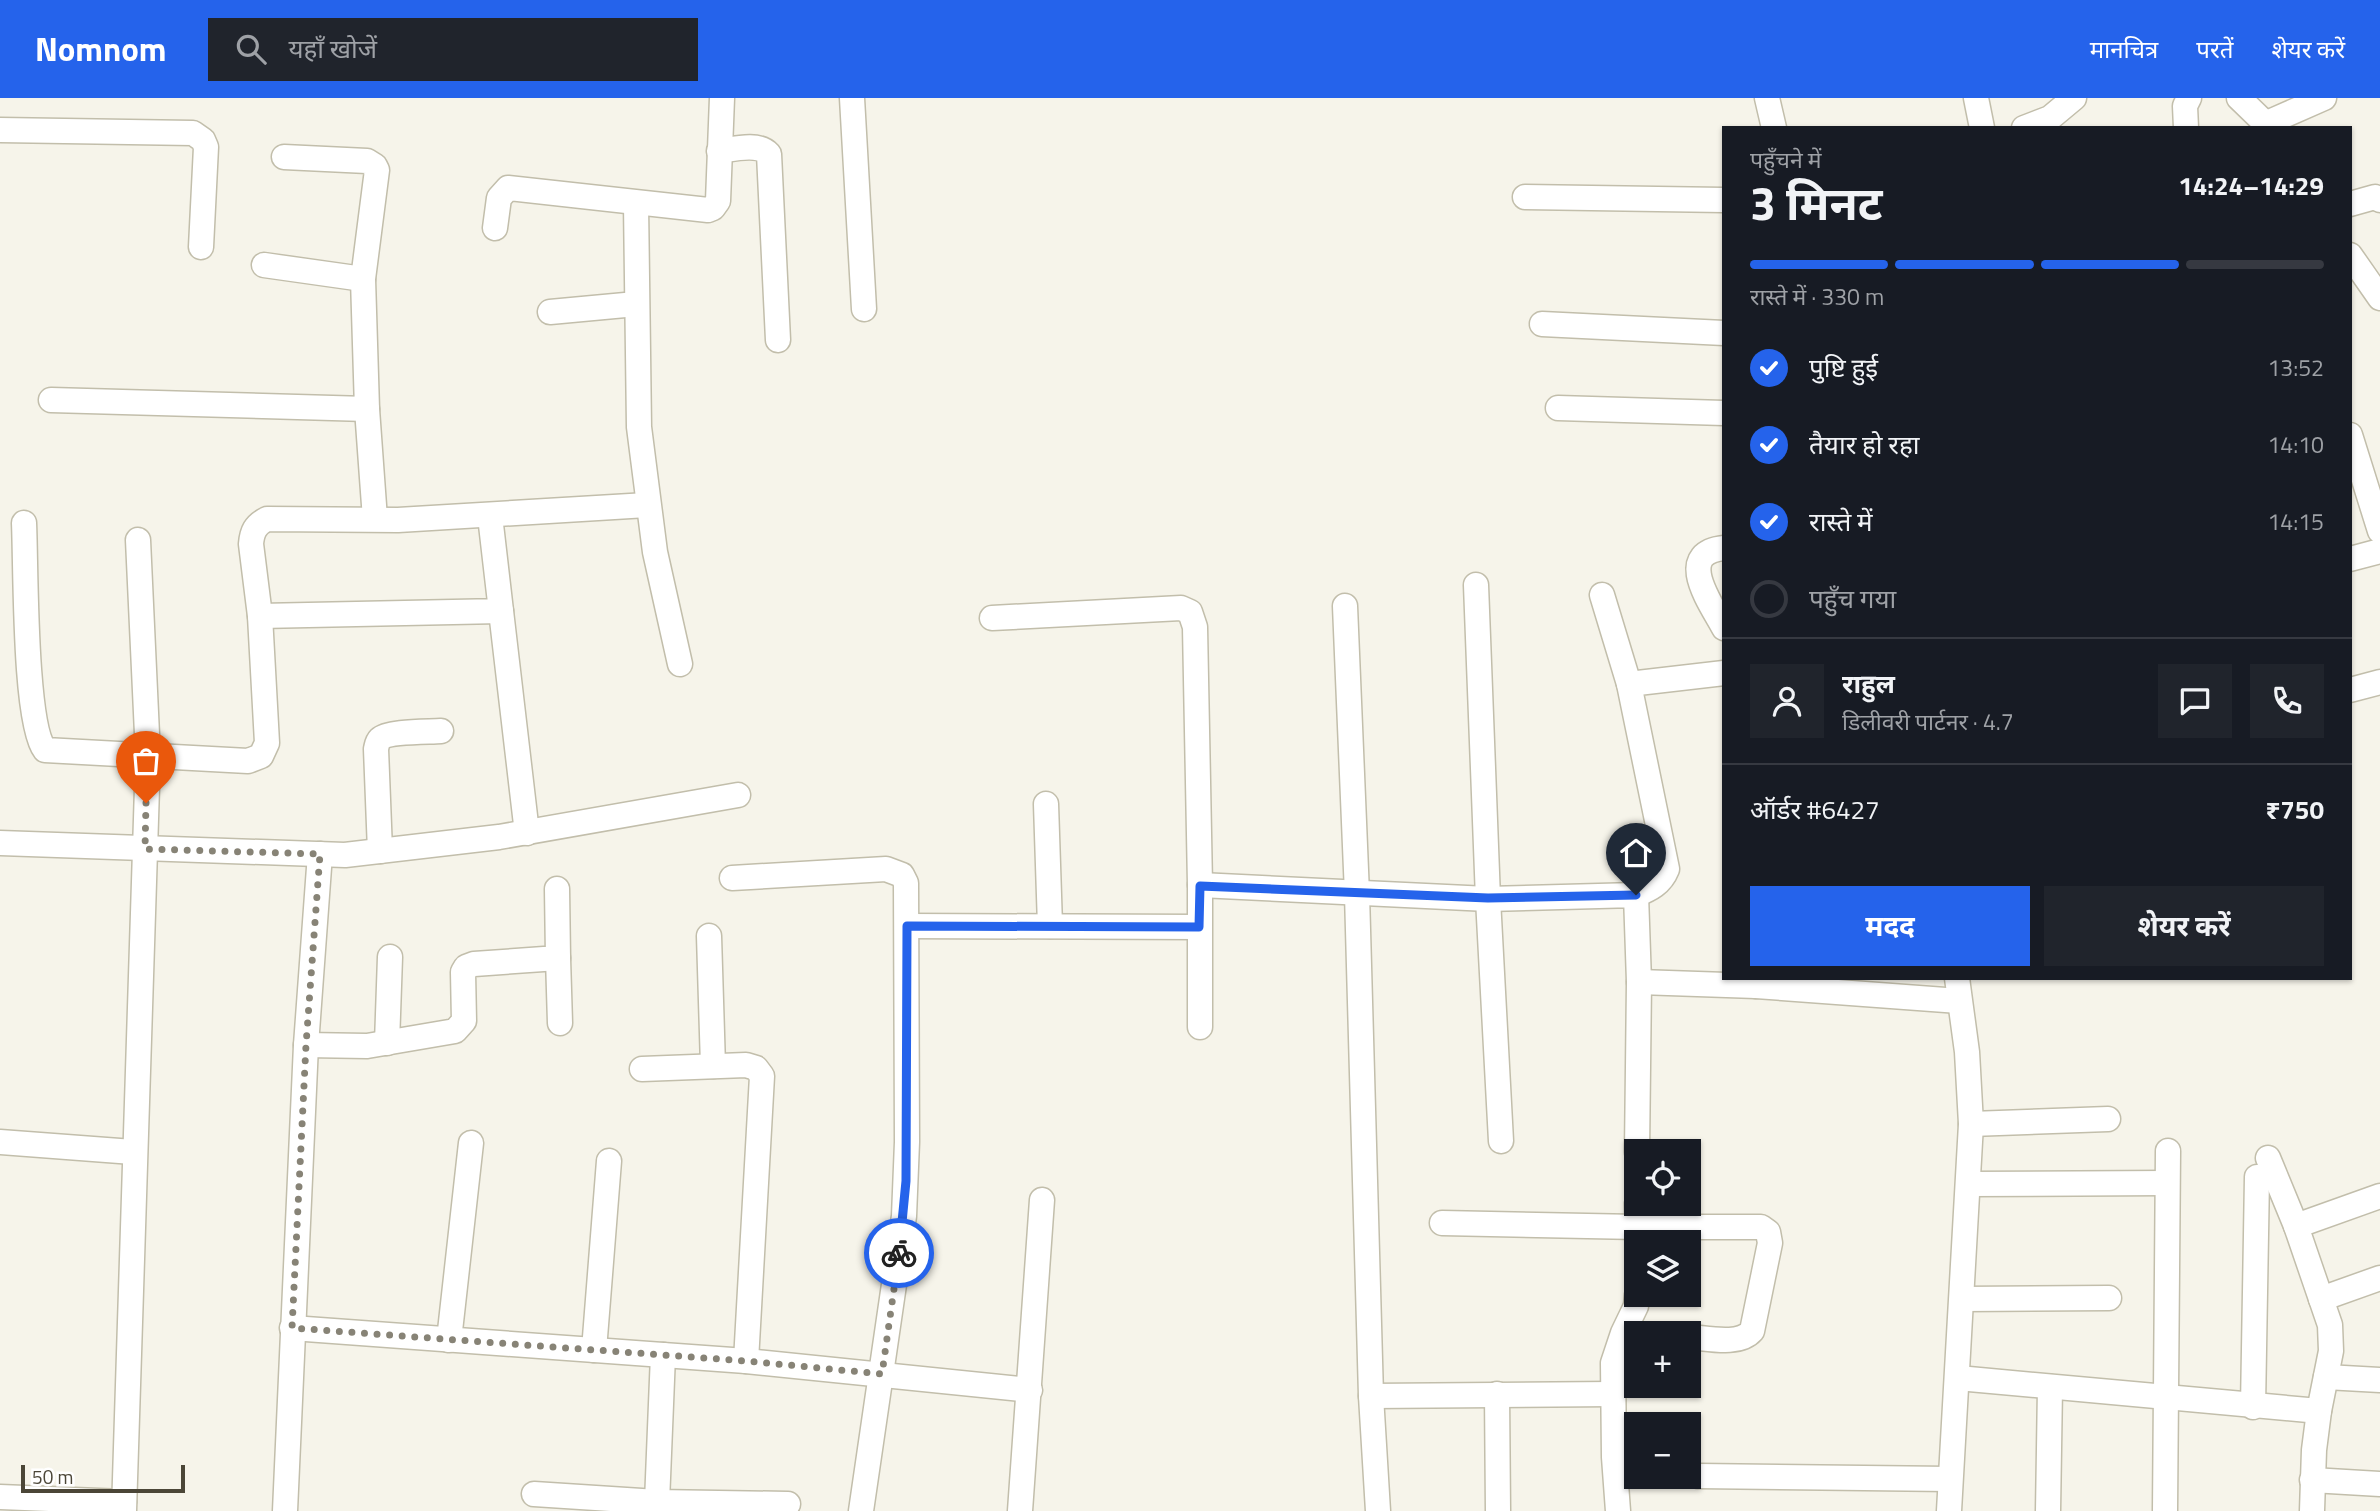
<!DOCTYPE html>
<html lang="hi">
<meta charset="utf-8">
<style>
body{margin:0;font-family:"Titillium Web","Noto Sans Devanagari",sans-serif;background:#20242c;color:#f1f3f6;height:100vh;display:flex;flex-direction:column;font-size:26px;white-space:nowrap}
*{box-sizing:border-box;margin:0}
p{font-size:23px;color:#9ea1a6}
.icon{flex:none;width:38px;height:38px;fill:none;stroke:currentColor;stroke-width:2;stroke-linecap:round;stroke-linejoin:round}
.map{position:relative;flex:1;overflow:hidden}
.panel{position:absolute;left:1722px;top:28px;width:630px;height:854px;display:flex;flex-direction:column;background:#171b24;border-radius:0px;box-shadow:0 2px 5px #0004}
.panel>*{flex:none}
.buttons{position:absolute;left:1624px;top:1041px;display:grid;gap:14px}
.buttons a{display:grid;place-items:center;width:77px;height:77px;border-radius:0px;background:#171b24;box-shadow:0 2px 5px #0004;font-size:35px}
.scale{position:absolute;left:21px;bottom:18px;width:164px;box-sizing:border-box;padding-left:7px;border:4px solid #4b4637;border-top:0;font-size:19px;line-height:24px;white-space:nowrap;color:#4b4637;-webkit-text-stroke:5px #fff;paint-order:stroke}
.pin{position:absolute;display:grid;place-items:center;width:60px;height:60px;color:#fff;margin:-72px -30px;border-radius:50% 50% 50% 0;rotate:-45deg;box-shadow:0 0 7px #0007}
.pin .icon{rotate:45deg}
.courier{position:absolute;display:grid;place-items:center;width:70px;height:70px;margin:-35px;border:5px solid #2563eb;border-radius:50%;background:#fff;color:#222;box-shadow:0 2px 9px #0007}
.head em{font-style:normal;font-weight:700}
.head div{display:flex;flex-direction:column-reverse}
.head{display:flex;align-items:center;justify-content:space-between;height:119px;padding:0 28px}
h1{font-size:46px;font-weight:700;line-height:52px}
.bar{display:grid;grid-template-columns:repeat(4,1fr);gap:10px 7px;align-content:center;height:84px;padding:0 28px}
.bar i{height:9px;border-radius:5px;background:#363941}
.bar .active{background:#2563eb}
.bar p{grid-column:span 4}
.line{display:flex;align-items:center;gap:18px;padding:0 28px;border-top:2px solid #363941}
.line div{flex:1}
.round{display:grid;place-items:center;flex:none;width:74px;height:74px;border-radius:0px;background:#20242c}
ol{padding:0 28px;list-style:none}
li{display:flex;align-items:center;gap:21px;height:77px}
li p{margin-inline-start:auto}
li .icon{padding:7px;border-radius:50%;background:#2563eb;color:#fff;stroke-width:4}
li:last-child{color:#9ea1a6}
li i{width:38px;height:38px;border:4px solid #363941;border-radius:50%}
.action{display:flex;gap:14px;margin-top:auto;padding:14px 28px}
.action a{flex:1;height:80px;border-radius:0px;background:#2563eb;color:#fff;font-size:28px;font-weight:700;line-height:80px;text-align:center}
.action a+a{background:#20242c;color:#f1f3f6}
header{display:flex;align-items:center;gap:42px;box-sizing:border-box;height:98px;padding:0 35px;background:#2563eb;color:#fff}
header strong{font-size:33px}
nav{display:flex;gap:38px;margin-inline-start:auto;font-size:24px}
.search{width:490px;height:63px;background:#20242c;display:flex;align-items:center;gap:18px;box-sizing:border-box;padding:0 24px;border-radius:0px;color:#9ea1a6;font-size:26px}
.map>svg:first-child{display:block}
.lines{fill:none;stroke-linecap:round;stroke-linejoin:round}
.minor-casing{stroke:#c2beab;stroke-width:27}
.minor{stroke:#fff;stroke-width:24}
.done{stroke:#878376;stroke-width:7;stroke-dasharray:0 12.6}
.route{stroke:#2563eb;stroke-width:9}
</style>
<header>
<strong>Nomnom</strong>
<div class="search"><svg class="icon" aria-label="search" viewBox="0 0 24 24"><circle cx="10" cy="10" r="6"/><path d="M15 15l6 6"/></svg>यहाँ खोजें</div>
<nav><a>मानचित्र</a><a>परतें</a><a>शेयर करें</a></nav>
</header>
<div class="map">
<svg width="2380" height="1413" viewBox="0 0 2380 1413">
<rect width="100%" height="100%" fill="#f6f4ea"/>
<g class="lines">
<g class="minor-casing">
<g id="minor">
<polyline points="852,0 864,211"/>
<polyline points="1767,0 1774,30"/>
<polyline points="1976,0 1982,30"/>
<polyline points="2239,0 2270,30"/>
<polyline points="2267,25 2324,0"/>
<polyline points="2024,30 2050,20 2074,0"/>
<polyline points="2186,30 2185,8 2189,0"/>
<polyline points="0,32 193,35 203,42 206,49 201,149"/>
<path d="M719,53C734,51 758,44 769,56L778,242"/>
<polyline points="1525,99 1724,102"/>
<polyline points="636,106 639,329 655,454 680,566"/>
<polyline points="2350,106 2375,99 2380,102"/>
<polyline points="495,130 499,100 508,90 708,112 713,110 718,103 722,0"/>
<polyline points="2350,157 2380,200"/>
<polyline points="264,167 363,181"/>
<polyline points="550,214 636,206"/>
<polyline points="1542,226 1724,235"/>
<polyline points="51,302 367,311 363,181 377,72 375,68 367,63 284,59"/>
<polyline points="1558,310 1724,315"/>
<polyline points="367,311 375,421"/>
<polyline points="2350,337 2380,433"/>
<path d="M24,425C26,466 24,626 45,652L248,663L261,658L267,645L260,518L251,446C252,434 255,427 267,421L398,422L647,407"/>
<path d="M1724,450C1673,455 1712,507 1724,530"/>
<polyline points="2350,461 2380,453"/>
<polyline points="1476,487 1488,801 1501,1043"/>
<polyline points="1602,497 1629,586"/>
<polyline points="1345,508 1357,796 1371,1298 1378,1413"/>
<polyline points="501,513 527,735"/>
<polyline points="260,518 501,513 490,418"/>
<polyline points="992,520 1181,510 1190,514 1195,529 1200,787 1200,929"/>
<polyline points="2350,592 2380,584"/>
<polyline points="1046,706 1050,828"/>
<polyline points="0,745 345,757 499,739 738,697"/>
<path d="M380,753L376,651C377,647 377,644 380,641C388,633 428,634 441,633"/>
<polyline points="732,780 886,771 902,777 906,785 907,1044 904,1118 861,1413"/>
<polyline points="1200,787 1488,801 1636,797 1639,884 1637,1054"/>
<path d="M1636,797C1650,791 1661,786 1667,771L1629,586L1724,575"/>
<polyline points="907,828 1199,829"/>
<polyline points="709,838 713,968"/>
<polyline points="558,860 560,925"/>
<polyline points="1639,884 1756,888 1756,880"/>
<polyline points="1756,888 1959,903"/>
<polyline points="387,945 390,859"/>
<polyline points="306,947 367,948 455,933 464,923 463,874 466,869 474,866 558,860 557,791"/>
<polyline points="642,971 746,967 756,970 762,978 746,1263"/>
<polyline points="1971,1026 2108,1021"/>
<polyline points="0,1044 133,1054"/>
<polyline points="2268,1060 2296,1128"/>
<polyline points="1969,1086 2167,1085"/>
<polyline points="1637,1106 1638,1144"/>
<path d="M1442,1125L1638,1129H1761L1768,1134L1770,1145L1752,1233C1739,1248 1707,1240 1689,1239"/>
<polyline points="1962,1201 2109,1200"/>
<polyline points="2321,1201 2380,1180"/>
<polyline points="292,1230 746,1263 1030,1292"/>
<polyline points="449,1242 471,1045"/>
<polyline points="594,1252 609,1063"/>
<polyline points="2326,1279 2380,1282"/>
<polyline points="1958,1280 2319,1313"/>
<polyline points="1497,1296 1498,1413"/>
<polyline points="1371,1298 1613,1296"/>
<polyline points="2253,1309 2257,1079"/>
<polyline points="1698,1378 1950,1381"/>
<polyline points="2312,1382 2380,1386"/>
<polyline points="534,1396 657,1404 788,1406"/>
<polyline points="0,1399 124,1404"/>
<polyline points="657,1404 663,1257"/>
<polyline points="124,1413 148,658 138,442"/>
<polyline points="285,1413 306,947 320,756"/>
<polyline points="1020,1413 1042,1102"/>
<polyline points="1618,1413 1614,1359 1613,1265 1623,1235 1636,1208 1637,1197"/>
<polyline points="1949,1413 1971,1026 1967,954 1957,880"/>
<polyline points="2048,1413 2050,1289"/>
<polyline points="2165,1413 2168,1053"/>
<polyline points="2312,1413 2314,1352 2319,1313 2331,1253 2330,1227 2296,1128 2380,1098"/>
</g>
</g>
<use href="#minor" class="minor"/>
</g>
<g class="lines">
<polyline class="done" points="146,705 145,751 320,756 306,947 292,1230 746,1263 882,1276 899,1155"/>
<polyline class="route" points="899,1155 906,1083 907,828 1199,829 1200,788 1488,800 1636,797"/>
</g>
</svg>
<div class="buttons">
<a><svg class="icon" aria-label="locate" viewBox="0 0 24 24"><circle cx="12" cy="12" r="6"/><path d="M12 2v4M12 18v4M2 12h4M18 12h4"/></svg></a>
<a><svg class="icon" aria-label="layers" viewBox="0 0 24 24"><path d="M12 4l9 5-9 5-9-5zM3 14l9 5 9-5"/></svg></a>
<a>+</a>
<a>−</a>
</div>
<div class="scale">50 m</div>
<div class="pin" style="left:146px;top:705px;background:#ea580c"><svg class="icon" aria-label="bag" viewBox="0 0 24 24"><path d="M5 8h14l-1 12H6zM9 8a3 3 0 0 1 6 0"/></svg></div>
<div class="pin" style="left:1636px;top:797px;background:#1f2937"><svg class="icon" aria-label="home" viewBox="0 0 24 24"><path d="M3 11l9-7 9 7M6 9v11h12V9"/></svg></div>
<div class="courier" style="left:899px;top:1155px"><svg class="icon" aria-label="bike" viewBox="0 0 24 24"><circle cx="6" cy="16" r="4"/><circle cx="18" cy="16" r="4"/><path d="M6 16l4-8h5l3 8M10 8l3 8H6M13 5h3"/></svg></div>
<section class="panel">
<div class="head"><div><h1>3 मिनट</h1><p>पहुँचने में</p></div><em>14:24–14:29</em></div>
<div class="bar"><i class="active"></i><i class="active"></i><i class="active"></i><i></i><p>रास्ते में · 330 m</p></div>
<ol>
<li><svg class="icon" aria-label="check" viewBox="0 0 24 24"><path d="M5 12l5 5 9-10"/></svg>पुष्टि हुई<p>13:52</p></li>
<li><svg class="icon" aria-label="check" viewBox="0 0 24 24"><path d="M5 12l5 5 9-10"/></svg>तैयार हो रहा<p>14:10</p></li>
<li><svg class="icon" aria-label="check" viewBox="0 0 24 24"><path d="M5 12l5 5 9-10"/></svg>रास्ते में<p>14:15</p></li>
<li><i></i>पहुँच गया</li>
</ol>
<div class="line" style="height:126px"><a class="round"><svg class="icon" aria-label="person" viewBox="0 0 24 24"><circle cx="12" cy="8" r="4"/><path d="M4 21q1-7 8-7t8 7"/></svg></a><div><b>राहुल</b><p>डिलीवरी पार्टनर · 4.7</p></div><a class="round"><svg class="icon" aria-label="chat" viewBox="0 0 24 24"><path d="M4 5h16v11H9l-5 4z"/></svg></a><a class="round"><svg class="icon" aria-label="phone" viewBox="0 0 24 24"><path d="M5 4h4l2 5-3 2q2 4 5 5l2-3 5 2v4C11 20 4 13 5 4z"/></svg></a></div>
<div class="line" style="height:91px"><div>ऑर्डर #6427</div><b>₹750</b></div>
<div class="action"><a>मदद</a><a>शेयर करें</a></div>
</section>
</div>
